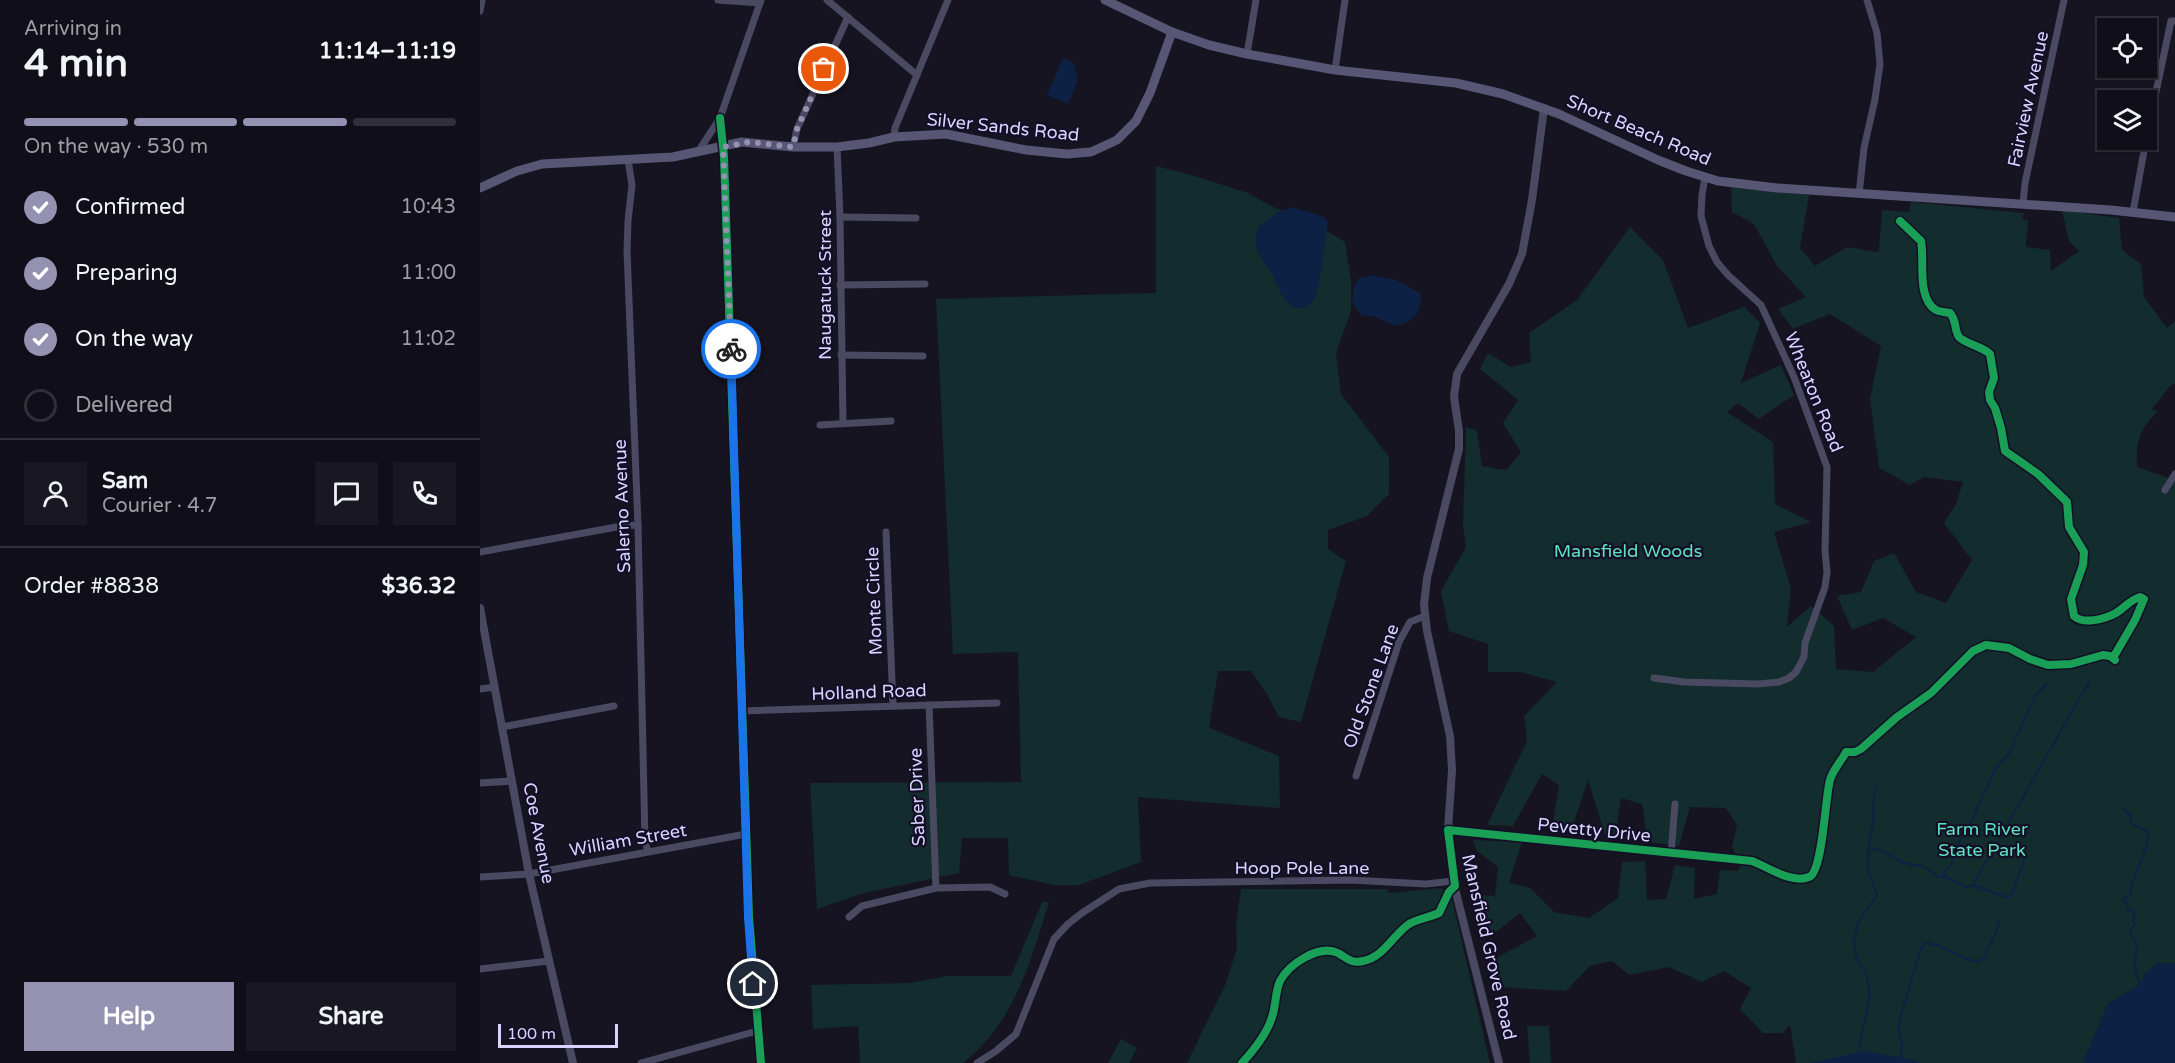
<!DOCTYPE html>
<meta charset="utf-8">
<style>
body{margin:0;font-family:"Varela Round",sans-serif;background:#191822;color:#f1f3f6;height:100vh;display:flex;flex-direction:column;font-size:22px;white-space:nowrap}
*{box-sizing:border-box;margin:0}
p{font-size:20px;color:#9c9ca2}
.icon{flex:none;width:33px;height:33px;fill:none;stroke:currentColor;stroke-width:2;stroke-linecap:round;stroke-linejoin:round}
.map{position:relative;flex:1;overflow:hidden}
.panel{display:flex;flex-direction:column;background:#100f19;width:480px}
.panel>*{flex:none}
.fabs{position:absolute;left:1617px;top:18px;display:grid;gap:12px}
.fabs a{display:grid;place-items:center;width:60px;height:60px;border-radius:0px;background:#100f19;box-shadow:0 2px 4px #0004,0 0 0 2px #302f38;font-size:30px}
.scale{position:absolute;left:18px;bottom:15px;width:120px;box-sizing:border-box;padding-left:6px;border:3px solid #d9d4ff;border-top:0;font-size:16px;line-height:21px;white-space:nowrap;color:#d9d4ff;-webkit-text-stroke:4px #130f26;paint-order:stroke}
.pin{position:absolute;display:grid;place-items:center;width:51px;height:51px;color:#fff;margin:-26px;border:3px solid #fff;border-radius:50%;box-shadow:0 2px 6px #0007}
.courier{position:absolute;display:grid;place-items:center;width:60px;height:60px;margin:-30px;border:4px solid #1a73e8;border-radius:50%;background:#fff;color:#222;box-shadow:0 2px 8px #0007}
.headline em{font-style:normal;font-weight:700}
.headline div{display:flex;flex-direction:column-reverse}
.headline{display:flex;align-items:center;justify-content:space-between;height:102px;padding:0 24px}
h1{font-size:39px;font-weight:700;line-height:45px}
.bar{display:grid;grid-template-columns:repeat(4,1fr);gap:9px 6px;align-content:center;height:72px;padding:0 24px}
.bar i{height:8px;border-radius:4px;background:#302f38}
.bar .current{background:#9591b1}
.bar p{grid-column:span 4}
.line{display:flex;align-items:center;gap:15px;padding:0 24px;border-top:2px solid #302f38}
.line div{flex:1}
.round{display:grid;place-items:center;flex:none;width:63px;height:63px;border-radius:0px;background:#191822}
ol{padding:0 24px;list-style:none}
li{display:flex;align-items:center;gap:18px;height:66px}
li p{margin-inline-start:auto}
li .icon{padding:6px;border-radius:50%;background:#9591b1;color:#fff;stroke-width:4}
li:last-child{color:#9c9ca2}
li i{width:33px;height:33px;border:3px solid #302f38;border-radius:50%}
.primary-button{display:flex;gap:12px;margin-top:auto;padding:12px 24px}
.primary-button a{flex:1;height:69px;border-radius:0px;background:#9591b1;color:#fff;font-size:24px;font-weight:700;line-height:69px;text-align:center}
.primary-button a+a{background:#191822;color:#f1f3f6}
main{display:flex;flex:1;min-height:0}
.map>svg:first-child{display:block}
.green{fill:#132c2d}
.water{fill:#0d2144}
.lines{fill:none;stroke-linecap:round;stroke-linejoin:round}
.stream{stroke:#0d2144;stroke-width:2}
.minor{stroke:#4a4962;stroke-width:7}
.tertiary{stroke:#4a4962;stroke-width:8}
.secondary{stroke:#575674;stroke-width:9}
.cycleway-casing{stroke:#130f26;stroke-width:11}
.cycleway{stroke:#1a9f57;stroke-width:8}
.done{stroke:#9591b1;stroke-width:6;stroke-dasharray:0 10.8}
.route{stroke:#1a73e8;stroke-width:8}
.labels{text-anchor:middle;stroke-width:4.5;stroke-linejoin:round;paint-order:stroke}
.street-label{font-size:18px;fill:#d9d4ff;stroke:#130f26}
.park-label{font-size:18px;fill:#5fe0c0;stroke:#130f26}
</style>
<main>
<section class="panel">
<div class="headline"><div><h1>4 min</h1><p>Arriving in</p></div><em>11:14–11:19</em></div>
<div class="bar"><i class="current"></i><i class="current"></i><i class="current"></i><i></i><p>On the way · 530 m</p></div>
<ol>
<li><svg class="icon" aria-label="check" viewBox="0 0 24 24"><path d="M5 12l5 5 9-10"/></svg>Confirmed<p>10:43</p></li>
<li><svg class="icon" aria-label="check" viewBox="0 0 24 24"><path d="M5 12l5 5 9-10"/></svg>Preparing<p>11:00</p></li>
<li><svg class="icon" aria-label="check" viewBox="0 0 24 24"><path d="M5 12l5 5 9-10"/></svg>On the way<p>11:02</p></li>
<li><i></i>Delivered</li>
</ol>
<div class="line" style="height:108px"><a class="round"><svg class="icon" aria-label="person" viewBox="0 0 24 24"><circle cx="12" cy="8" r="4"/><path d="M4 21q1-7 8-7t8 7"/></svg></a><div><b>Sam</b><p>Courier · 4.7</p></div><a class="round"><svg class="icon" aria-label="chat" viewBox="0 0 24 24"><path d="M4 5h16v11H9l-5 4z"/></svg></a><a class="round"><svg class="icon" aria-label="phone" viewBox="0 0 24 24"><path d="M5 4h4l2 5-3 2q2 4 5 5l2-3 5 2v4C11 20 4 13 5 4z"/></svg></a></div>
<div class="line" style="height:78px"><div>Order #8838</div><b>$36.32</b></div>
<div class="primary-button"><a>Help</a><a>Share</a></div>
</section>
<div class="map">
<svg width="1695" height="1063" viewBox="0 0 1695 1063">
<rect width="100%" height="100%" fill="#161421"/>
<g class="green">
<polygon points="676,166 715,176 768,193 793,207 830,221 865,242 871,280 871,310 856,354 861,394 909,457 909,494 887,516 848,530 848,549 866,561 821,722 799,717 787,694 771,671 738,671 729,728 799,756 800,808 658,797 661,862 599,885 573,885 529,875 528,838 482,838 479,873 384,893 337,909 330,783 541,782 538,652 473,654 456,299 676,293"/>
<path d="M1251,187L1329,195L1320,248L1335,266L1367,247L1396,252L1399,251L1402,210L1429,212L1431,202L1544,213L1542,219L1548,220L1546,247L1570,250L1571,271L1599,251L1589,241L1582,210L1639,218L1642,250L1661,264L1664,297L1687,328L1695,321V383L1691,385L1671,410L1678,411C1659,430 1656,441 1657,467L1695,480V963L1677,964L1665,974L1660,985L1628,1004L1603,1063H1316L1310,1025L1303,1033H1283L1260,1009L1271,988L1244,971L1222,982L1189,967L1149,975L1132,961L1110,966L1086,991L1018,987L1014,959L1057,936L1040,913L1016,932L1001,931L988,894L1015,896L1018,867L997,851L993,840L1042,842L1029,883L1050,888L1074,912L1109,918L1138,898L1142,862L1165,861L1167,900L1186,899L1195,865L1215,868L1214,899L1237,894L1240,870L1258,871L1260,866L1252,847L1257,825L1246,808L1210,807L1199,846L1168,842L1162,804L1141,798L1136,833L1127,841L1108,780L1091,830H1072L1079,785L1062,774L1033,826L1007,825L1047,741L1044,716L1077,682L1040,672H1008V644L969,631L961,591L986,547L983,525L986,427L997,431L1002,466L1026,470L1041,452L1023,423L1038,400L1000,369L1008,353L1031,367L1051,362L1049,333L1097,300L1150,227L1183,260L1208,328L1264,307L1280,323L1261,383L1301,365L1314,395L1279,419L1258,403L1247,412L1293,442L1295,504L1331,522L1294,532L1311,588L1307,627L1331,606L1354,626L1356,669L1393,672L1436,637L1403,618L1372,630L1357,596L1381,592L1394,561L1414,553L1436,592L1466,603L1492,560L1464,523L1476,504L1483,482L1444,477L1430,485L1399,468L1390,399L1401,346L1350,314L1313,329L1298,309L1326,297L1297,266L1274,224L1252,212Z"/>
<polygon points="961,888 971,895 1010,1063 707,1063 746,983 757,948 756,923 761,889 908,889 909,893"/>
<path d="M562,902H569C550,963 535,1022 483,1063H380L378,1026L333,1029L331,985L430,983L468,976H531Z"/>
<polygon points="1047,1026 1069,1026 1071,1063 1050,1063"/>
<polygon points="641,1039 657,1048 649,1063 628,1063"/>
</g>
<g class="water">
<polygon points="583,58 594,63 598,80 588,104 567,95"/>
<path d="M811,207L844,217L848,221C845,236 841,299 830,305C808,317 800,291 793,276C784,259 768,248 779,226L798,212Z"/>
<path d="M892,275L916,280L940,293C944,308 934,323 918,325C909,326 903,319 895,317C890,316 885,316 881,315L872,301L875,285L879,278Z"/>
<polygon points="1695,963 1695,1063 1603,1063 1628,1004 1660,985 1665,974 1677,964"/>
<polygon points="1385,1051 1435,1060 1441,1063 1330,1063"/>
</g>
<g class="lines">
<g class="stream">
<path d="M1643,808L1651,817V823L1668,832C1668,855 1652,873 1650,895L1643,898L1644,902H1648L1647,908L1652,911L1655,916L1653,920L1655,925L1650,930L1657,947L1654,966L1660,985"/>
<polyline points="1388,850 1393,820 1394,795 1398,785"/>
<polyline points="1465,877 1487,887 1493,885 1609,682"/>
<polyline points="1493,885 1526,897 1531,896 1545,858"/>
<path d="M1378,1052L1390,995L1386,973L1376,957L1374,939L1379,920L1397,895C1391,876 1386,873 1388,852L1395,849C1406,852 1413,858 1422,862C1441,869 1439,860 1458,877H1463L1466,869L1472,863L1474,850L1488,828L1516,768L1529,753L1555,696L1567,683"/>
<polyline points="1421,1058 1422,1044 1418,1025 1440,951 1445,943 1457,945 1492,961 1500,960 1504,958 1516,933 1519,921"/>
</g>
<g class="minor">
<polyline points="238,0 280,3"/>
<polyline points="347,0 437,75"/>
<polyline points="0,11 2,0"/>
<polyline points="767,54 776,0"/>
<polyline points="855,70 865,0"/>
<polyline points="240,118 244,156 269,917 281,1063"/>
<polyline points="414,137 415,128 468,0"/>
<polyline points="1666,139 1691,21 1695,21"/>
<polyline points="313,147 317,129 368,17"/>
<polyline points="357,147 360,217 363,423"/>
<polyline points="218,152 240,118 281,0"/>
<polyline points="148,160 152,185 148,221 147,251 158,525 165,842 168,851"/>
<polyline points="1379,194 1384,148 1395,99 1400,64 1397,33 1387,0"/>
<polyline points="1543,204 1545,183 1584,0"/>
<polyline points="1653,212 1666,140"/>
<polyline points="360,217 436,218"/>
<polyline points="360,285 445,284"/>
<polyline points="361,355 443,356"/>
<polyline points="340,425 411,421"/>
<polyline points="1685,490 1695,474"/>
<polyline points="406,532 413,706"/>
<polyline points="0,552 142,526 158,525"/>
<polyline points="1174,678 1204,682 1278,684 1299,682 1309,678 1316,672 1324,657 1325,643 1345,587 1347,572 1345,551 1347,467 1314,377 1281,305 1248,275 1237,262 1229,246 1221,216 1222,195 1225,177"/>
<polyline points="0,689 15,687"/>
<polyline points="449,705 456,888"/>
<polyline points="262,711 517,703"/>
<polyline points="22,727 134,706"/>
<polyline points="876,776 919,642 930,622 945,616"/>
<polyline points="0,783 32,781"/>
<polyline points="968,830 1256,860"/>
<polyline points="1191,854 1195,804"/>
<polyline points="0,877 49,874 266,834"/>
<polyline points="369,917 382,906 456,888 510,887 525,894"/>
<polyline points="0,969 69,961"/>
<polyline points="161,1063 277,1031"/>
<polyline points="497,1063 516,1051 536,1034 574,939 588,924 602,913 639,889 670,883 870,880 946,884 973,881"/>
</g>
<g class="tertiary">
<polyline points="0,608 49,874 93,1063"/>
<polyline points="1019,1063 973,881 968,830 972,770 970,736 947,631 944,605 947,578 979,449 979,431 974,397 977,374 1029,284 1042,254 1052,200 1064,108"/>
</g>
<g class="secondary">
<polyline points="625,0 692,32 729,45 767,54 855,70 976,83 1023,94 1079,114 1178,160 1206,171 1238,181 1297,188 1631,210 1695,217"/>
<polyline points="0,188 37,171 62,164 193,157 262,142 313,147 357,147 389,143 414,137 466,134 546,150 587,154 611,152 637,140 656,121 670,93 692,32"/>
</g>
<g class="cycleway-casing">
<g id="cycleway">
<polyline points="240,118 244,156 269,917 281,1063"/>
<path d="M1420,221L1441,241C1445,260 1436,298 1456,310C1460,312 1466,312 1470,313C1477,321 1474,330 1479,337C1484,343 1503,347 1510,354L1514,378L1509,392L1510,400L1515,408L1521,428L1525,451L1558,474L1587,502L1589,527L1604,552L1603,565L1591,599L1594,616C1603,625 1625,619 1636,613C1644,608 1650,600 1660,597L1664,599L1655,620L1633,658"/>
<path d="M762,1063C774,1050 787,1034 792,1017C796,1006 795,992 800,981C809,964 839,944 858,953C867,958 871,964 883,961C904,957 913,935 929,924C937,919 950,917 959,913L969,892L975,886L968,830L1272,861C1288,867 1311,884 1329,877C1343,872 1345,797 1350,780C1353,769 1361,762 1366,752H1375L1381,749L1417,717L1451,693L1493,651L1506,645L1529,648L1550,659L1568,665L1591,664L1623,655L1630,656L1635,660"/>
</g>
</g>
<use href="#cycleway" class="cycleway"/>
</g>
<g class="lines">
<polyline class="done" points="251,349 243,147 269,142 313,147 317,129 344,69"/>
<polyline class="route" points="251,349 268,917 273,984"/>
</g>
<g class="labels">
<g class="street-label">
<text transform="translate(1548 99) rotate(-78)" y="6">Fairview Avenue</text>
<text transform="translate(523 127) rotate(6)" y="6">Silver Sands Road</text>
<text transform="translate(1159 130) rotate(23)" y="6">Short Beach Road</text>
<text transform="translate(345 285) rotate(-90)" y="6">Naugatuck Street</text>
<text transform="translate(1334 392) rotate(68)" y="6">Wheaton Road</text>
<text transform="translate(142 506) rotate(-92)" y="6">Salerno Avenue</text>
<text transform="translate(394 601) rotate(-92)" y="6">Monte Circle</text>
<text transform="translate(891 686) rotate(-70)" y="6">Old Stone Lane</text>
<text transform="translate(389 692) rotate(-2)" y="6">Holland Road</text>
<text transform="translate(437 797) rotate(-92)" y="6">Saber Drive</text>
<text transform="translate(1114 830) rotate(6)" y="6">Pevetty Drive</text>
<text transform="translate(59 833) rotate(79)" y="6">Coe Avenue</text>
<text transform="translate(148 840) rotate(-10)" y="6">William Street</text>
<text x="822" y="874">Hoop Pole Lane</text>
<text transform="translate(1009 947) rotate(77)" y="6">Mansfield Grove Road</text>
</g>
<g class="park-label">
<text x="1148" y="557">Mansfield Woods</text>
<text x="1502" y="835">Farm River<tspan x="1502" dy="21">State Park</tspan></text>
</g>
</g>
</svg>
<div class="fabs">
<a><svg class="icon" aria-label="locate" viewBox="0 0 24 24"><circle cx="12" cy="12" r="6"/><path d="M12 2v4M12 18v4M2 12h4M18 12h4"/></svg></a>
<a><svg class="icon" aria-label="layers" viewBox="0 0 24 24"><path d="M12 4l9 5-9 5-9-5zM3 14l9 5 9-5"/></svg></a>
</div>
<div class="scale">100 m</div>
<div class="pin" style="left:344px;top:69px;background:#ea580c"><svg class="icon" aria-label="bag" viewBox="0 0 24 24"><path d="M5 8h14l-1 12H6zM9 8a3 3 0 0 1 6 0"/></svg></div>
<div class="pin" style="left:273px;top:984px;background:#1f2937"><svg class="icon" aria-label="home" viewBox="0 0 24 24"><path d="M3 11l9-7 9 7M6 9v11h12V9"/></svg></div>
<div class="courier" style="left:251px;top:349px"><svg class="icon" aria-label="bike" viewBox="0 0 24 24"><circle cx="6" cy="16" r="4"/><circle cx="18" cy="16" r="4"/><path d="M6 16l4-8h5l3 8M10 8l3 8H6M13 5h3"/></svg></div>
</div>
</main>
